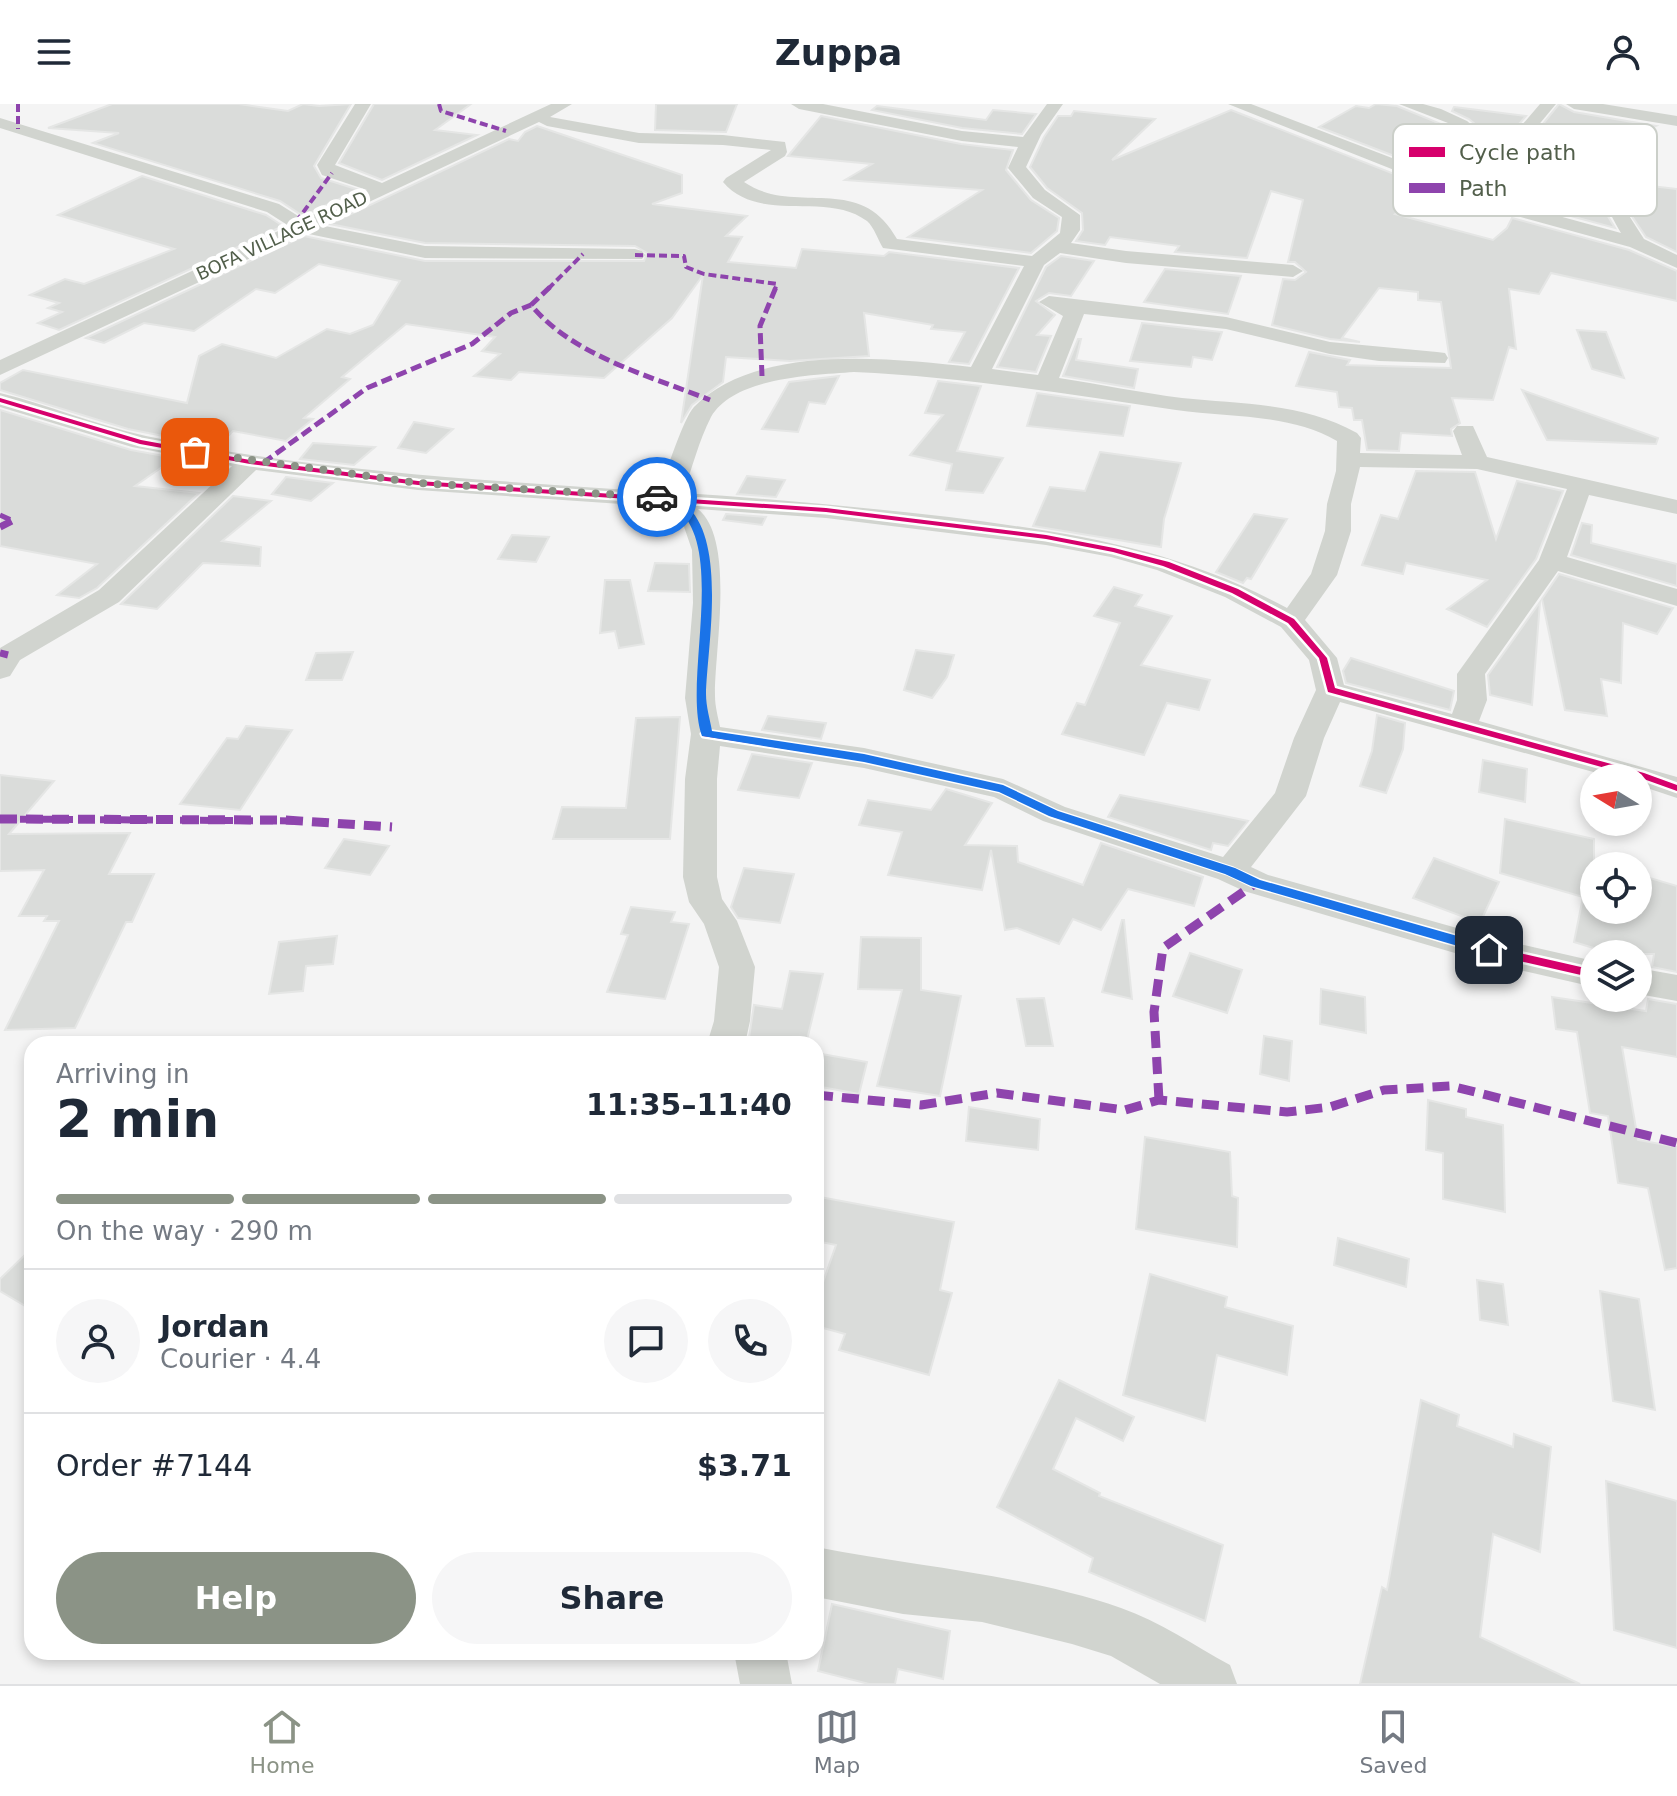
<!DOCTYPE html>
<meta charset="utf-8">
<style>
body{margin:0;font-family:"DejaVu Sans",sans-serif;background:#f6f6f7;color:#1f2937;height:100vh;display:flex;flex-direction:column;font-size:30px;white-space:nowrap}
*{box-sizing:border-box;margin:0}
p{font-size:26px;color:#747a83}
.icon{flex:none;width:44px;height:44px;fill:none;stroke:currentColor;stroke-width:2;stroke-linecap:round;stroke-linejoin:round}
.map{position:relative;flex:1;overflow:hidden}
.sheet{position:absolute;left:24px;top:932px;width:800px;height:624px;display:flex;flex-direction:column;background:#fff;border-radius:24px;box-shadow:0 4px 12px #0003}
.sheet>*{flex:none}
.needle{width:52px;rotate:281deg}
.tools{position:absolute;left:1580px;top:660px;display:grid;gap:16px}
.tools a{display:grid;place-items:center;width:72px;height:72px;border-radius:50%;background:#fff;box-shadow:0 4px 12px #0003;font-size:40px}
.pin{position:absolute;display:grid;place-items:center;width:68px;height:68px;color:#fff;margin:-34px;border-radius:16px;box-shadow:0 4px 12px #0006}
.courier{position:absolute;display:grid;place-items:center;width:80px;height:80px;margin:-40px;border:6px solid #1a73e8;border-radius:50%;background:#fff;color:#222;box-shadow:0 2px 10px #0007}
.head em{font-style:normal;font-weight:700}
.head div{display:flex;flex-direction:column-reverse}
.head{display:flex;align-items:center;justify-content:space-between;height:136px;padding:0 32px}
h1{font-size:52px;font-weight:700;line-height:60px}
.bar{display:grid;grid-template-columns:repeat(4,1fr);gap:12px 8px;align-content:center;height:96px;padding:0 32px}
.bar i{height:10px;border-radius:6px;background:#e0e1e3}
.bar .current{background:#8b9386}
.bar p{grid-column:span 4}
.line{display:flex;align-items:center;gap:20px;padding:0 32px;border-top:2px solid #e0e1e3}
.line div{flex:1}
.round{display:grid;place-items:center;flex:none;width:84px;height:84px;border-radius:42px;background:#f6f6f7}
.action{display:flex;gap:16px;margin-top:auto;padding:16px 32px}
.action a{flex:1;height:92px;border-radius:48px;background:#8b9386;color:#fff;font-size:32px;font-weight:700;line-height:92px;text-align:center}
.action a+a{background:#f6f6f7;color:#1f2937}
header{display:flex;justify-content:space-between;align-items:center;height:104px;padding:0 32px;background:#fff;font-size:36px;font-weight:700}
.dock{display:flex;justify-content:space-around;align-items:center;height:112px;border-top:2px solid #e0e1e3;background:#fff;font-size:22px;color:#747a83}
.dock a{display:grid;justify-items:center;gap:4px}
.dock .current{color:#8b9386}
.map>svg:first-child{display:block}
.building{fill:#dadcda;stroke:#e5e6e5;stroke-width:2}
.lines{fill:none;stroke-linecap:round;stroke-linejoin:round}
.minor{fill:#d1d4cf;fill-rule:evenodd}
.quiet-far3{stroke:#8e44ad;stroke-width:4;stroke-dasharray:8 4;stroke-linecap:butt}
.quiet-far2{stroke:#8e44ad;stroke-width:5;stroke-dasharray:11 5;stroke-linecap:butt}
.quiet-far1{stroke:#8e44ad;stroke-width:7;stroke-dasharray:13 7;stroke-linecap:butt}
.quiet{stroke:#8e44ad;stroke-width:9;stroke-dasharray:17 9;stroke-linecap:butt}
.cycleway-casing{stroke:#fff;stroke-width:5}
.cycleway{fill:#d6006c;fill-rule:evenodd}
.route{fill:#1a73e8}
.done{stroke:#8b9386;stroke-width:8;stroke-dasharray:0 14.4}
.labels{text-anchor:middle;stroke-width:8;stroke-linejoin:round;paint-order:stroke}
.far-street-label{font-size:18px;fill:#525f4b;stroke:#fff}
.key{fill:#fff;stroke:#cbcfc9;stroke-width:2}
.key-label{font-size:22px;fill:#525f4b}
</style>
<header><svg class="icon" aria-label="menu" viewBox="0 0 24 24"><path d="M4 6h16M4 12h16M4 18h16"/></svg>Zuppa<svg class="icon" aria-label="person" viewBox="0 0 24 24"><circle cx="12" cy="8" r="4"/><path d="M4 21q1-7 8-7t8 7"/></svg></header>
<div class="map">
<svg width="1677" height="1580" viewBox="0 0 1677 1580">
<rect width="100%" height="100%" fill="#f4f4f4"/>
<g class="building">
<polygon points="112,0 239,0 288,7 303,0 319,2 351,0 314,62 321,74 359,86 303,112 280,97 93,39 119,29 48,24"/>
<polygon points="374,0 471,0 435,26 477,31 382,76 339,59"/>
<polygon points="656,0 737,0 726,28 655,26"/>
<polygon points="1376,0 1397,2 1446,22 1468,39 1506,48 1523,63 1586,85 1600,99 1615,124 1519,98 1529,78 1446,72 1319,23 1356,2 1369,4"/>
<polygon points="1559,0 1574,8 1656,22 1568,60 1531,48 1526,41"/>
<polygon points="877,2 986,16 993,6 1036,10 1022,30 962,24 872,6"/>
<polygon points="1454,3 1526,12 1509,32 1482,26 1469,15 1452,7"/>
<polygon points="1231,6 1430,84 1395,110 1493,136 1507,124 1512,114 1629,146 1677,167 1677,197 1551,169 1539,190 1509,185 1516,245 1509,243 1493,296 1452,294 1460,319 1451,325 1452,332 1401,329 1399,347 1367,346 1362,316 1354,316 1352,304 1339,303 1337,288 1296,282 1309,248 1350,256 1347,261 1451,264 1441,198 1418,196 1418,188 1379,184 1342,234 1360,238 1330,235 1272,221 1283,175 1295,176 1306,168 1295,158 1288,158 1303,96 1271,87 1247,154 1175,148 1179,142 1110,133 1105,141 1076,137 1083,126 1082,109 1047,84 1030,63 1044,33 1058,12 1071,12 1074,7 1155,15 1112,56"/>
<polygon points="821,12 961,40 1013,46 1006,66 1031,96 1059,114 1057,127 1031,149 908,133 982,86 845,76 872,60 788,52"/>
<polygon points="537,22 682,71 682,89 652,100 747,112 726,132 742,133 728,158 796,164 802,145 884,152 889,148 1019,164 969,260 949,258 965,228 931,225 933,221 864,209 869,252 790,257 726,253 723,278 692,301 681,319 703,171 672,214 604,274 519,268 511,276 474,272 500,250 482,247 495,233 406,220 342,273 350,275 304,314 313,315 286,337 233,327 228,332 210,331 198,339 128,325 0,286 0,279 23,266 187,299 199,252 222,240 276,254 327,225 350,230 373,221 400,177 319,160 275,189 256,185 194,227 144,219 104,239 86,234 304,132 425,157 644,157 647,149 635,142 425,139 330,120 509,35 518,37 525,28"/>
<polygon points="142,72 266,111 283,122 59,226 38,219 62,208 48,204 59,199 30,191 65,175 84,180 174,145 58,111"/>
<polygon points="1608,77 1677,85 1677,148 1646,133"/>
<polygon points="1061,152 1094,157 1071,192 1049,189 1036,197 1055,211 1037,231 1051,232 1036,268 997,263 1046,163"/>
<polygon points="1165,165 1241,172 1228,210 1144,198"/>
<polygon points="1142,219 1222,228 1212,256 1193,253 1191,263 1130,257"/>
<polygon points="1577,226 1606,228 1624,274 1592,265"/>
<polygon points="1078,235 1081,235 1076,256 1138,265 1134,284 1063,272"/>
<polygon points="839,272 825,300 809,298 798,328 762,325 789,278"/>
<polygon points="938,277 981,282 957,347 1003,354 983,389 946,386 952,360 910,351 943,311 925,309"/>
<polygon points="1522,286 1658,334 1656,340 1547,336"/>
<polygon points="1037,289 1130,302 1123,332 1027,322"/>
<polygon points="0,306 131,346 175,354 135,382 199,389 97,484 79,494 57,491 97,460 0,442"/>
<polygon points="414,318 426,320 453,325 426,349 398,344"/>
<polygon points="313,339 375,343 354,361 300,355"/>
<polygon points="1100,348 1181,359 1164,415 1161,443 1033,422 1050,383 1085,387"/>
<polygon points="1416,367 1475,368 1496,435 1517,377 1563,387 1536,455 1487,523 1447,505 1487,476 1406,459 1403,470 1362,461 1381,411 1398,415"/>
<polygon points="747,372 785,376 776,393 737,390"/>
<polygon points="286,373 333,379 311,397 272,390"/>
<polygon points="233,392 271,397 222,437 261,443 260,462 203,459 157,505 121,500"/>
<polygon points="726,410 766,413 762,421 723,416"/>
<polygon points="1254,410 1287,415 1251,475 1247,474 1243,479 1216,468"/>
<polygon points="1582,419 1592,421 1591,439 1677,460 1677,482 1571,451"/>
<polygon points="512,431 549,433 536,458 498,455"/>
<polygon points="655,459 689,460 690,488 648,487"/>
<polygon points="1559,470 1673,504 1657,530 1623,519 1621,579 1601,575 1607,612 1565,606 1542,495"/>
<polygon points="605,476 630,476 644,540 619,544 615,527 600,529"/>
<polygon points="1114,483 1142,491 1135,502 1172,512 1141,561 1210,576 1199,606 1167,599 1144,651 1062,630 1077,599 1085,601 1120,519 1094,512"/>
<polygon points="1540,498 1532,601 1490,591 1488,571"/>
<polygon points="916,546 954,551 947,573 932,594 904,586"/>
<polygon points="353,548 342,576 306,576 316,549"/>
<polygon points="1351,554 1454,587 1450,606 1346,579 1343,567"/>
<polygon points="1377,611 1405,619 1403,645 1386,689 1360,682 1372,647"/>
<polygon points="768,612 826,619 821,635 762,626"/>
<polygon points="680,613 670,735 553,735 562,703 626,704 636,614"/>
<polygon points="246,622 292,626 240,706 180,700 227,634 238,635"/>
<polygon points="752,650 812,659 799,694 738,686"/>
<polygon points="1483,656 1527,665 1525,698 1479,688"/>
<polygon points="0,671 54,677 9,730 130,729 109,770 154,770 132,818 126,818 75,924 5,926 59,817 44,817 47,812 19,812 44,766 0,767"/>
<polygon points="946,685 992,699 965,741 1017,742 1018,758 1083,781 1101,739 1203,773 1194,802 1128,785 1101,826 1073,815 1059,840 1017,824 1005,826 991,746 982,786 888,771 902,728 859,721 868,696 931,706"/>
<polygon points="1120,691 1161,699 1248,717 1228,742 1213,739 1211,746 1108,713"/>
<polygon points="1505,715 1594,735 1594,756 1613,762 1594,762 1594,806 1638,806 1638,780 1650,779 1650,774 1677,782 1677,868 1652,863 1654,850 1613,850 1574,838 1583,793 1500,769"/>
<polygon points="344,735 389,742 370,771 325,764"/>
<polygon points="1434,754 1499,778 1480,819 1413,794"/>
<polygon points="744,764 794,770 780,819 738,814 731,803"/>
<polygon points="631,803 675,808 671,818 689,820 665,895 607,888 628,831 621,830"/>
<polygon points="1122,816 1124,816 1132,895 1102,888"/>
<polygon points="337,832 333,860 306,862 303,887 269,890 279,838"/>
<polygon points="861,833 921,834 921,886 961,892 940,992 877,982 902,886 858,885"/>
<polygon points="1190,849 1242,866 1227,909 1173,892"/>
<polygon points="790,867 823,870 806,940 748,940 754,901 782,905"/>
<polygon points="1321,885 1365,893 1366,929 1320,920"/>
<polygon points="1552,893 1646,907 1648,895 1677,900 1677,953 1622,943 1638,1036 1677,1043 1677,1164 1665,1166 1648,1084 1618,1079 1608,1012 1590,1009 1577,928 1556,925"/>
<polygon points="1044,894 1053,942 1026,942 1017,895"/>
<polygon points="1264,932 1292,937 1289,977 1260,970"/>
<polygon points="816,949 867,958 859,990 816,982"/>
<polygon points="1428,996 1466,1005 1466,1013 1503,1021 1505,1108 1443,1095 1443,1049 1426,1046"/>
<polygon points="969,1003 1040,1015 1038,1046 966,1037"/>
<polygon points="1145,1033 1230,1048 1232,1092 1238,1094 1237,1143 1136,1125"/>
<polygon points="820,1093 954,1118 940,1186 952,1189 929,1271 839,1246 845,1230 816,1222 816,1198 836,1141 816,1137 816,1106"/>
<polygon points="1338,1134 1409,1155 1406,1183 1334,1161"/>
<polygon points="32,1144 32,1206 0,1187 0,1175"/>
<polygon points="1150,1170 1227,1193 1225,1203 1293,1222 1287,1271 1217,1251 1205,1317 1123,1291"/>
<polygon points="1477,1176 1503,1180 1508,1221 1480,1216"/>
<polygon points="1600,1187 1639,1195 1655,1306 1613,1297"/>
<polygon points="1059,1276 1134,1313 1123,1337 1076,1314 1053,1365 1100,1389 1099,1392 1223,1441 1205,1517 1089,1468 1093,1454 997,1403"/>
<polygon points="1421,1296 1459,1311 1457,1322 1513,1343 1514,1330 1551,1343 1540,1448 1493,1430 1480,1533 1580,1580 1360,1580 1382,1483 1387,1486"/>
<polygon points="1606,1377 1677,1397 1677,1544 1614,1526"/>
<polygon points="832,1500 950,1527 943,1575 898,1565 895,1580 869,1580 818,1567"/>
</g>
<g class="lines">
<g class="minor">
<path d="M355,0H371L335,61L382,79L551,0H572L550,13L639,29L723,31L785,38L787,48L785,52L744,78C795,113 860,67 897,135L1032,152L1060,129L1062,113L1033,94L1008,64L1018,43L962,37L799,5L791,0H823L962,27L1023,33L1047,0H1063L1041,31L1026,63L1045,86L1080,111V126L1071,139L1126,147L1293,161L1303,167L1293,173L1126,159L1060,149L1044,161L992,265L1038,271L1063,212L1039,198L1049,192L1226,213L1330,238L1437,248L1445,249L1448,254L1445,259L1379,257L1330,250L1226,225L1084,210L1059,274C1100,280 1141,289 1182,294C1241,300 1304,299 1357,329L1361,334L1360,349L1462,351L1453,327L1457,322H1473L1487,353L1677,396V410L1589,391L1567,453L1677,485V502L1558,467L1485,570L1487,596L1479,617L1677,673V694L1638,681V674H1615L1340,598L1324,634L1306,692L1251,763L1268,771L1489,833L1594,857V883L1489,859L1244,787L1218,775L1043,717L994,693L864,664L720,642L717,675V773L722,795L737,817L755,863L750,917L745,940H707L714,917L719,863L704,820L689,798L683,773L685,675L691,630L685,594L693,499L692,446L682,417L665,403L418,386L256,366L119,498L20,556L10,572L0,575V544L99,486L232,362L132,343L0,303V289C49,301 96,321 146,332C314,368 488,376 659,388C666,369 683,315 694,303C756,239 890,254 971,263L1024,162L883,144C878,136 874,123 867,117C826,86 760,121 723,78L726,74L771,46L723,41L639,39L547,22L539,18L320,121L425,142L635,145L642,147L645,151L642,155L425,154L304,129L0,271V256L289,122L267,108L0,24V14L279,100L303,115L367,86L322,71L317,61ZM854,268C964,273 1067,290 1176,306C1230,314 1289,309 1337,337L1336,367L1327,400L1325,427L1311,470L1287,504C1175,444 1073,429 949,413C860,403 772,395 683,389C692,365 699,336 711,313C734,273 814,271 854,268ZM1360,363L1477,365L1567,385L1539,456L1457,570V596L1452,610L1344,581L1337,554L1305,516L1337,471L1351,427V400ZM698,405L826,414L1046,441L1111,453L1157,466L1225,493L1281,523L1309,556L1316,586L1294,634L1275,689L1223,753L1065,703L1003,675L864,644L720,623C718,613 715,602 715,592C714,548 736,436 698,405Z"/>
<path d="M1228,0H1251L1507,98L1621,129C1612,114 1603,92 1588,82C1562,66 1525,72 1508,45L1469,36L1448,19L1399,0H1423L1441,5L1467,17L1481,29L1510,35L1540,0H1556L1522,41L1529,51L1598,73L1610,82L1644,135L1677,151V164L1630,143L1495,106Z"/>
<polygon points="1566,0 1603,0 1677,12 1677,22 1574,5"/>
<polygon points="1638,864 1677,871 1677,897 1638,890"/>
<path d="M816,1443C918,1463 1022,1470 1121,1504C1159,1517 1195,1542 1230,1561L1237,1580H1160L1111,1552L1072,1540L982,1518L903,1510L816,1493Z"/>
<polygon points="734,1548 786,1548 792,1580 740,1580"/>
</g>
<g class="quiet-far3">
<polyline points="18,0 18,25"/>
<polyline points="439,0 441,7 506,27"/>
<polyline points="296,118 332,69"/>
<polyline points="635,151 684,152 686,163 704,170 777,180 775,185"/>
<polyline points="548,185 583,150"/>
</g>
<g class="quiet-far2">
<path d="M550,183L531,201C573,252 650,272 710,296"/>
<polyline points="762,272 760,222 776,183"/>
<polyline points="263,359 367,284 472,240 511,209 531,201"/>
<polyline points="0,411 13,417 9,419"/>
</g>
<g class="quiet-far1">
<polyline points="0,423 12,417"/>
<polyline points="0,549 8,551"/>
<polyline points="0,715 300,717"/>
</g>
<g class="quiet">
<polyline points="0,715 286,716 392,723"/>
<polyline points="816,991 921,1001 997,989 1125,1006 1159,996 1287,1008 1330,1003 1384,986 1451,982 1677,1039"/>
<polyline points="1159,996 1154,908 1163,844 1256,779"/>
</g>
<g class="cycleway-casing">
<g id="cycleway">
<polygon points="0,294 141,336 250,356 418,377 826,404 1046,431 1114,444 1169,458 1238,485 1294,515 1327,554 1335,584 1644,669 1677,681 1677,687 1638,673 1328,588 1319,554 1288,519 1232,489 1163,462 1113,448 1046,435 826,408 418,381 250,360 140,340 0,298"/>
<polygon points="706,627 864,651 1003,682 1057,708 1233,765 1260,777 1489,842 1594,866 1594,874 1489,850 1252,781 1227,769 1051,712 1000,687 864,657 703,632 702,630"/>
</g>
</g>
<use href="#cycleway" class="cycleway"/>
</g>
<path class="route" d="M657,390C736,396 707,538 706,590C706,603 710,615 712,627L864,650L1003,681L1058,707L1235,764L1260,776L1489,841L1496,846L1489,851L1251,782L1225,770L1049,712L999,688L864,658L702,632C680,574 739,410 654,395Z"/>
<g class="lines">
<polyline class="done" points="195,348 418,379 657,393"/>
</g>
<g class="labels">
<g class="far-street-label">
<text transform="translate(282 132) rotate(-25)" y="6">BOFA VILLAGE ROAD</text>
</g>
</g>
<rect x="1393" y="20" width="264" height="92" rx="12" class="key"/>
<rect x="1409" y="43" width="36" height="10" fill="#d6006c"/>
<rect x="1409" y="79" width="36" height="10" fill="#8e44ad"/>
<g class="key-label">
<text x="1459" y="56">Cycle path</text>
<text x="1459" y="92">Path</text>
</g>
</svg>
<div class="tools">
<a><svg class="needle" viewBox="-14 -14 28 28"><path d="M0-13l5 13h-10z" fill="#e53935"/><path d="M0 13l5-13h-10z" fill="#747a83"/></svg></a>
<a><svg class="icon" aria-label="locate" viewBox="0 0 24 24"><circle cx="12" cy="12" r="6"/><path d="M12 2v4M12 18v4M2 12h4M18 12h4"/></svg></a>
<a><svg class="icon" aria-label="layers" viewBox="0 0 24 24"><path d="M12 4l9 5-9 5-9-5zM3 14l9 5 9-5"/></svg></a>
</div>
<div class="pin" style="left:195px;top:348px;background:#ea580c"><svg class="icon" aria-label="bag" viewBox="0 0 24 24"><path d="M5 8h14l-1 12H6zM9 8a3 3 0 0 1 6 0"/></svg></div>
<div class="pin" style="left:1489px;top:846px;background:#1f2937"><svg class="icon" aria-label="home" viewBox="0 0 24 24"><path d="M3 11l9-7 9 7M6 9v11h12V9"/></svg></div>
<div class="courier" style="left:657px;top:393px"><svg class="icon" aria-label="car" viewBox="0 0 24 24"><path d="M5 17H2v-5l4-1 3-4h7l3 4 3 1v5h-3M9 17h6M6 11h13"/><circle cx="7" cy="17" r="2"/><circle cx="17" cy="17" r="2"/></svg></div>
<section class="sheet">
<div class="head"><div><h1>2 min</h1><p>Arriving in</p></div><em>11:35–11:40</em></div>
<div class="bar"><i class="current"></i><i class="current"></i><i class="current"></i><i></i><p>On the way · 290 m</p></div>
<div class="line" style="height:144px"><a class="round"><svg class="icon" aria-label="person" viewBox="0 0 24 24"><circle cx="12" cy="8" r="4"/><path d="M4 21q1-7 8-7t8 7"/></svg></a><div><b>Jordan</b><p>Courier · 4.4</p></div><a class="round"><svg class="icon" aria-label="chat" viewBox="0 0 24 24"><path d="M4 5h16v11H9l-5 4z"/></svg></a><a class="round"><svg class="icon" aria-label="phone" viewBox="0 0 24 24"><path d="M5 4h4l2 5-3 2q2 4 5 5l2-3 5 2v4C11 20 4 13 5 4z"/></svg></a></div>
<div class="line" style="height:104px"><div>Order #7144</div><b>$3.71</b></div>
<div class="action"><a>Help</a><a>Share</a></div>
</section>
</div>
<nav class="dock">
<a class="current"><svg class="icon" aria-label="home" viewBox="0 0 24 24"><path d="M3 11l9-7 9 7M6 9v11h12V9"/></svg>Home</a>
<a><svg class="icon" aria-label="map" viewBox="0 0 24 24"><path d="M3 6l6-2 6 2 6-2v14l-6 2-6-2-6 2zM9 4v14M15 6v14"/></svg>Map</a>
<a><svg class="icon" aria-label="saved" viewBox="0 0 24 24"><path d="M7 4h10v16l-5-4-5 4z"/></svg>Saved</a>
</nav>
